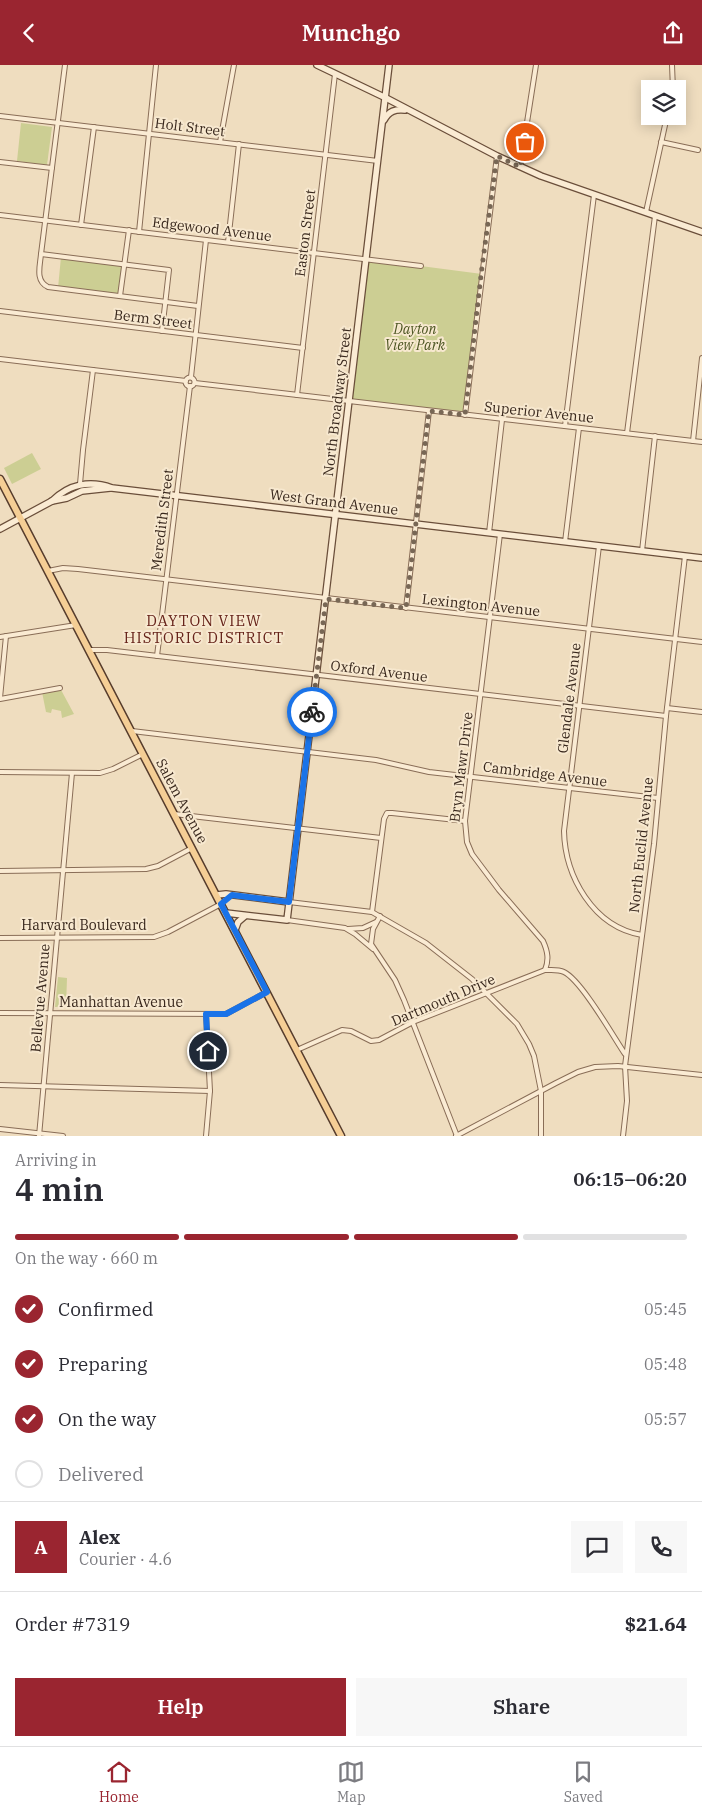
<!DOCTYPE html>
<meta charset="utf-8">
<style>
body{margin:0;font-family:"IBM Plex Serif",serif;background:#f7f7f7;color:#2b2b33;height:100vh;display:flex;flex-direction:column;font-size:19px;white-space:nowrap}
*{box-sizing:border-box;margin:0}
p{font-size:16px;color:#7c7c81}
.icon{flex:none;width:28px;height:28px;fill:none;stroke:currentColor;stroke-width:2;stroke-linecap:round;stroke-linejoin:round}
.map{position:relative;height:1071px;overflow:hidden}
.details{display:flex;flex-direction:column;background:#fff;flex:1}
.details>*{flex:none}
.tools{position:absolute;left:641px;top:15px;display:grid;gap:10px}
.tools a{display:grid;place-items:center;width:45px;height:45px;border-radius:0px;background:#fff;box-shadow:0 2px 12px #0003;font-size:25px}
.pin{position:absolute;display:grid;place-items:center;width:42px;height:42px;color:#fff;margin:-21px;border:2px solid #fff;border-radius:50%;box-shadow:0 1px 5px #0007}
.courier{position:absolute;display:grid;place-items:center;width:50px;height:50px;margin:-25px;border:4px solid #1a73e8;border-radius:50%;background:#fff;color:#222;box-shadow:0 1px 6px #0007}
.overview em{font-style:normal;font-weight:600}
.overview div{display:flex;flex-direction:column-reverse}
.overview{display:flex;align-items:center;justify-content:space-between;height:85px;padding:0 15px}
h1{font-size:32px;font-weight:600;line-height:38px}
.bar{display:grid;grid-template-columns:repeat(4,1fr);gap:8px 5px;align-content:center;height:60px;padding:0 15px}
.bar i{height:6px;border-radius:4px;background:#e1e1e2}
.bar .on{background:#9a2530}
.bar p{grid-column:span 4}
.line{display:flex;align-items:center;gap:12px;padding:0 15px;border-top:1px solid #e1e1e2}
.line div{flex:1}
.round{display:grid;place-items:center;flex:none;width:52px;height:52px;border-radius:0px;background:#f7f7f7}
ol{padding:0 15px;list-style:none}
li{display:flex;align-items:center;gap:15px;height:55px}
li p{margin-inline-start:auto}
li .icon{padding:5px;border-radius:50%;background:#9a2530;color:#fff;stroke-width:4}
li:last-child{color:#7c7c81}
li i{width:28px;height:28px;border:2px solid #e1e1e2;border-radius:50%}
.button{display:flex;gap:10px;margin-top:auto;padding:10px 15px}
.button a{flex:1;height:58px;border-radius:0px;background:#9a2530;color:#fff;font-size:20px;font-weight:600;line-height:58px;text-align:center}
.button a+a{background:#f7f7f7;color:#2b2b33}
header{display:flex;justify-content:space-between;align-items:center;height:65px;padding:0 15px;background:#9a2530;color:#fff;font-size:22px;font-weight:600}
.tab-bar{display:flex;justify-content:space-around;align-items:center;height:70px;border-top:1px solid #e1e1e2;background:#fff;font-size:14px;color:#7c7c81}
.tab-bar a{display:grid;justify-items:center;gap:2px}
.tab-bar .on{color:#9a2530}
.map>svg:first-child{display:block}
.green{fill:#ccce93}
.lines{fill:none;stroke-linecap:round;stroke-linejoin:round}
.street-casing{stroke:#896d57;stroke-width:6}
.secondary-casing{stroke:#6a4e3a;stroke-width:8}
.primary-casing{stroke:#563c2c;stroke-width:9}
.street{stroke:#faebd3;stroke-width:4}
.secondary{stroke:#faebd3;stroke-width:5.5}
.primary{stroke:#f5ce95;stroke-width:6}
.done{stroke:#786755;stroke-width:5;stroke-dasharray:0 9}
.route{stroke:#1a73e8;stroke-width:6}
.labels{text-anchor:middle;stroke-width:4;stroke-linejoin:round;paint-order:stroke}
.street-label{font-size:14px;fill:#38271c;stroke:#f7e8cf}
.park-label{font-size:14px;font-style:italic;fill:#4c5522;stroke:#f7e8cf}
.neighbourhood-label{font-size:15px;letter-spacing:1px;fill:#66231a;stroke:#f7e8cf}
</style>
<header><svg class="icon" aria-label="back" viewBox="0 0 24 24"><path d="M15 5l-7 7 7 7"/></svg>Munchgo<svg class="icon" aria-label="share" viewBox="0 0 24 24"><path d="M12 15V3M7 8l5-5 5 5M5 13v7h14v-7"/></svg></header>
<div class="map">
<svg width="702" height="1071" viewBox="0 0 702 1071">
<rect width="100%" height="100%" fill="#efddbf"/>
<g class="green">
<polygon points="21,58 52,62 47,100 17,96"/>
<polygon points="61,192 123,200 119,230 58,223"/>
<polygon points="367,194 482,209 465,350 349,335"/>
<polygon points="32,388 41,404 12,419 4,403"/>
<polygon points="60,623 74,649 62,653 61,646 52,644 51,648 46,647 42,627"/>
<polygon points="58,912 67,913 66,942 55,942"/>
</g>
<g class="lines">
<g class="street-casing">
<g id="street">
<path d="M65,0L41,189C40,201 35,216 48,222L198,241"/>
<polyline points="672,0 673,24"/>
<polyline points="0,51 378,96"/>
<polyline points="220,77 234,0"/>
<polyline points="661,77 698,85"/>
<polyline points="0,97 52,103"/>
<polyline points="520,102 536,0"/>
<polyline points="646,147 667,51"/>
<polyline points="0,150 421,201"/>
<polyline points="81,160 94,62"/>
<polyline points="139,167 156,0"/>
<polyline points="228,177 239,79"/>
<polyline points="41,189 169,205 162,266"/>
<polyline points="120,231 129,165"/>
<polyline points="0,246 303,283"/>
<polyline points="0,294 186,316"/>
<polyline points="191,312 206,175"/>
<circle cx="190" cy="317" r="4.5"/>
<polyline points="195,318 702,377"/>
<polyline points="297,330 335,9"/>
<polyline points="465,350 497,91"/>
<polyline points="565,361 594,130"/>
<polyline points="627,368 655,151"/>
<polyline points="693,376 702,293"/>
<polyline points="80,419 83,385 93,305"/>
<polyline points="489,468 502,355"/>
<path d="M500,469L465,756L467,777L472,789L499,825L543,876C548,887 549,895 545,905"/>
<polyline points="565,477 579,363"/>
<path d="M599,481L564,766C565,811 593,862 642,870"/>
<polyline points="642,486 655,371"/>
<polyline points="48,506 63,503 78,504 702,577"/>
<polyline points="406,543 429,346"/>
<polyline points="0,572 76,560"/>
<polyline points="90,585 107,585 666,651"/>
<polyline points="157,591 190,321"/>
<polyline points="0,633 6,571"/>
<polyline points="0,634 60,623"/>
<polyline points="667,643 702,647"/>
<polyline points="132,666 376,695 429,707 658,733"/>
<polyline points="0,707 100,708 113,704 143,689"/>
<polyline points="174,749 381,773"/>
<polyline points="0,806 146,804 158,801 192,783"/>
<polyline points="289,837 372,847 426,878 472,914 517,959 529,979 534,991 541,1026 541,1071"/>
<polyline points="372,847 384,754 387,748 392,748 465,756"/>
<polyline points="380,851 373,864 371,879 395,915 404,935 457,1071"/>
<polyline points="287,855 345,863 355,869 373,884"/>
<polyline points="348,864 363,863 376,857"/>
<polyline points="0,873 154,872 168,867 221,839"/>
<polyline points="0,948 226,949 267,927"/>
<path d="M297,985L342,965L351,966L371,976L379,975L413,957L545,905C551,905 558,904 564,907C581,915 613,971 625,989"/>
<polyline points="0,1020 210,1026"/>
<polyline points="0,1064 63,1071"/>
<polyline points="39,1071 72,708"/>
<polyline points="206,1071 210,1026 206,949"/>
<polyline points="456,1071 556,1018 578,1007 595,1002 618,1001 702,1010"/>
<polyline points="623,1071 627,1036 625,1001 654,779 666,651 685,491"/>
</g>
</g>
<g class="secondary-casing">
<g id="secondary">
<polyline points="317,0 386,33 497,91 541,111 702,167"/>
<path d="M384,55C389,46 395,44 405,45"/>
<polyline points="52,436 67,433 82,426 110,423"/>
<path d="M0,464L52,436C69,419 90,415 112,423L702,493"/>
<polyline points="217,830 226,829 289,837"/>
<polyline points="226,848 287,855 389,0"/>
<polyline points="235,865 238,857 245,851"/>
</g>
</g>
<g class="primary-casing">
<polyline id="primary" points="0,414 341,1071"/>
</g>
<use href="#street" class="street"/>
<use href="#secondary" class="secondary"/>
<use href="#primary" class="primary"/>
</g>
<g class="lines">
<polyline class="done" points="312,647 326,534 406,543 429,346 465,350 482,202 497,91 520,102 525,77"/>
<polyline class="route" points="208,986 206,949 226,949 267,927 221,839 232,830 289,837 312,647"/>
</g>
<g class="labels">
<g class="street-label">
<text transform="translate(190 62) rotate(7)" y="5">Holt Street</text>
<text transform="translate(212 164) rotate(7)" y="5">Edgewood Avenue</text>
<text transform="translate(305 168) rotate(-83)" y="5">Easton Street</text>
<text transform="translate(153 254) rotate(7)" y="5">Berm Street</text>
<text transform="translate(337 337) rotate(-83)" y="5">North Broadway Street</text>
<text transform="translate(539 347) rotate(6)" y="5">Superior Avenue</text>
<text transform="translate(334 437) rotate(7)" y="5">West Grand Avenue</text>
<text transform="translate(162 455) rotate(-83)" y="5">Meredith Street</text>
<text transform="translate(481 540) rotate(6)" y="5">Lexington Avenue</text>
<text transform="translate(379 606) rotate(7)" y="5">Oxford Avenue</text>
<text transform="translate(569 633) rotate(-83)" y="5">Glendale Avenue</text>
<text transform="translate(461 702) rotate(-83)" y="5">Bryn Mawr Drive</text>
<text transform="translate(545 709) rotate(7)" y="5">Cambridge Avenue</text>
<text transform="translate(182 736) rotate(62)" y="5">Salem Avenue</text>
<text transform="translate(641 780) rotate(-84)" y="5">North Euclid Avenue</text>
<text x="84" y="865">Harvard Boulevard</text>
<text transform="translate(40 933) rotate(-85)" y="5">Bellevue Avenue</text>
<text transform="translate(443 935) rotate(-23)" y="5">Dartmouth Drive</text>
<text x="121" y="942">Manhattan Avenue</text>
</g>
<g class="park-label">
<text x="415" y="269">Dayton<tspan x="415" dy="16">View Park</tspan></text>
</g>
<g class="neighbourhood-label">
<text x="204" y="561">DAYTON VIEW<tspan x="204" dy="17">HISTORIC DISTRICT</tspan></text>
</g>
</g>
</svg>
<div class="tools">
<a><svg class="icon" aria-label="layers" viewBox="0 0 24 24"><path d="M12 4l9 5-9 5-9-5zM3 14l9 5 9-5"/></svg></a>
</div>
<div class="pin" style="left:525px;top:77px;background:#ea580c"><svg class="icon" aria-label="bag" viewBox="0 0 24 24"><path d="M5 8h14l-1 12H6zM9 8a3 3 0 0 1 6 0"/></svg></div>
<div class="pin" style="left:208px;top:986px;background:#1f2937"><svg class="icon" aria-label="home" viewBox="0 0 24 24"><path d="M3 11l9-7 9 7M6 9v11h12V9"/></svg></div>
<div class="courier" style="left:312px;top:647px"><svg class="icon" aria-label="bike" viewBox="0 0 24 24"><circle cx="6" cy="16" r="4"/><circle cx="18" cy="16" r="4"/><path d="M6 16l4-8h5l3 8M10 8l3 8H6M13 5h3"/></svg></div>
</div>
<section class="details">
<div class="overview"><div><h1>4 min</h1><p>Arriving in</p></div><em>06:15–06:20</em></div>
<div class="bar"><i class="on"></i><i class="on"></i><i class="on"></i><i></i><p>On the way · 660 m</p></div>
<ol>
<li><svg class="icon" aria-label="check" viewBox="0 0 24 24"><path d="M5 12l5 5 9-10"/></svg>Confirmed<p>05:45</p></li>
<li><svg class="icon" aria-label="check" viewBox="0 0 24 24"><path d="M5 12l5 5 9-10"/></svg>Preparing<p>05:48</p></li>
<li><svg class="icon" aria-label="check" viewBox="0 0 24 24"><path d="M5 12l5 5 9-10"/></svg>On the way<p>05:57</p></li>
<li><i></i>Delivered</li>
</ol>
<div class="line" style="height:90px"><b class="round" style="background:#9a2530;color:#fff">A</b><div><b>Alex</b><p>Courier · 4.6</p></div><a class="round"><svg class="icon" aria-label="chat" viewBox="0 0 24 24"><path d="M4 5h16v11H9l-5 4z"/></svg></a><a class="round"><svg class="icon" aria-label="phone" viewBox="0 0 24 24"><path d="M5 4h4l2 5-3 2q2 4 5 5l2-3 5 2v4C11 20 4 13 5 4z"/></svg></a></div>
<div class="line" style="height:65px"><div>Order #7319</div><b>$21.64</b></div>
<div class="button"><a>Help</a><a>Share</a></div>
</section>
<nav class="tab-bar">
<a class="on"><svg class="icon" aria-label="home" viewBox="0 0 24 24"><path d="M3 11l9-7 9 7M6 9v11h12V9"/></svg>Home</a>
<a><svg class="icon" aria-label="map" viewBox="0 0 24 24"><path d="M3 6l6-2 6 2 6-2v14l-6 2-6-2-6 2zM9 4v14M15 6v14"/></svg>Map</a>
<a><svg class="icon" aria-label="saved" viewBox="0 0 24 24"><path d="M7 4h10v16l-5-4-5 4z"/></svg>Saved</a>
</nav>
